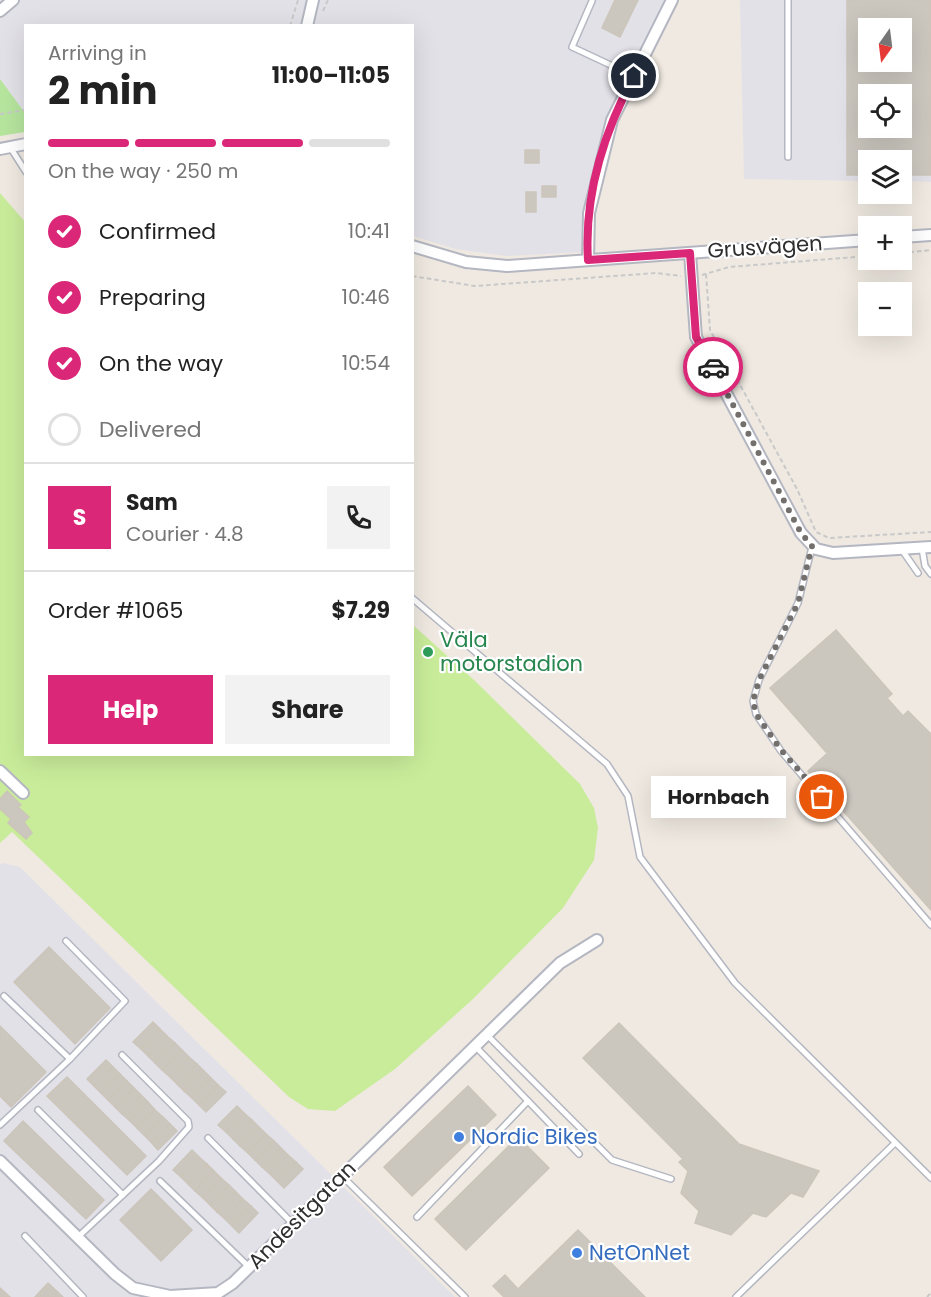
<!DOCTYPE html>
<meta charset="utf-8">
<style>
body{margin:0;font-family:Poppins,sans-serif;background:#f2f2f2;color:#222;height:100vh;display:flex;flex-direction:column;font-size:22px;white-space:nowrap}
*{box-sizing:border-box;margin:0}
p{font-size:20px;color:#767676}
.icon{flex:none;width:33px;height:33px;fill:none;stroke:currentColor;stroke-width:2;stroke-linecap:round;stroke-linejoin:round}
.map{position:relative;flex:1;overflow:hidden}
.sheet{position:absolute;left:24px;top:24px;width:390px;height:732px;display:flex;flex-direction:column;background:#fff;border-radius:0px;box-shadow:0 6px 24px #0002}
.sheet>*{flex:none}
.needle{width:39px;rotate:194deg}
.tools{position:absolute;left:858px;top:18px;display:grid;gap:12px}
.tools a{display:grid;place-items:center;width:54px;height:54px;border-radius:0px;background:#fff;box-shadow:0 6px 24px #0002;font-size:30px}
.pin{position:absolute;display:grid;place-items:center;width:51px;height:51px;color:#fff;margin:-26px;border:3px solid #fff;border-radius:50%;box-shadow:0 2px 6px #0007}
.courier{position:absolute;display:grid;place-items:center;width:60px;height:60px;margin:-30px;border:4px solid #db2777;border-radius:50%;background:#fff;color:#222;box-shadow:0 2px 8px #0007}
.bubble{position:absolute;height:42px;border-radius:0px;background:#fff;box-shadow:0 6px 24px #0002;font-size:20px;font-weight:700;line-height:42px;text-align:center}
.summary em{font-style:normal;font-weight:700}
.summary div{display:flex;flex-direction:column-reverse}
.summary{display:flex;align-items:center;justify-content:space-between;height:102px;padding:0 24px}
h1{font-size:39px;font-weight:700;line-height:45px}
.bar{display:grid;grid-template-columns:repeat(4,1fr);gap:9px 6px;align-content:center;height:72px;padding:0 24px}
.bar i{height:8px;border-radius:4px;background:#e0e0e0}
.bar .on{background:#db2777}
.bar p{grid-column:span 4}
.line{display:flex;align-items:center;gap:15px;padding:0 24px;border-top:2px solid #e0e0e0}
.line div{flex:1}
.round{display:grid;place-items:center;flex:none;width:63px;height:63px;border-radius:0px;background:#f2f2f2}
ol{padding:0 24px;list-style:none}
li{display:flex;align-items:center;gap:18px;height:66px}
li p{margin-inline-start:auto}
li .icon{padding:6px;border-radius:50%;background:#db2777;color:#fff;stroke-width:4}
li:last-child{color:#767676}
li i{width:33px;height:33px;border:3px solid #e0e0e0;border-radius:50%}
.action{display:flex;gap:12px;margin-top:auto;padding:12px 24px}
.action a{flex:1;height:69px;border-radius:0px;background:#db2777;color:#fff;font-size:24px;font-weight:700;line-height:69px;text-align:center}
.action a+a{background:#f2f2f2;color:#222}
.map>svg:first-child{display:block}
.industrial{fill:#e3e1e8;fill-rule:evenodd}
.green{fill:#b6e59e}
.pitch{fill:#c9ec9a}
.building{fill:#cbc7bf;stroke:#cbc5ba;stroke-width:1.5;fill-rule:evenodd}
.lines{fill:none;stroke-linecap:round;stroke-linejoin:round}
.lane-casing{stroke:#b4b7c1;stroke-width:8}
.street-casing{stroke:#b4b7c1;stroke-width:14}
.path{stroke:#c9c9c9;stroke-width:2;stroke-dasharray:4.5 3;stroke-linecap:butt}
.lane{stroke:#fff;stroke-width:5}
.street{stroke:#fff;stroke-width:10}
.done{stroke:#726f6d;stroke-width:6;stroke-dasharray:0 10.8}
.route{stroke:#db2777;stroke-width:8}
.leisure-dot{fill:#2e9e5b;stroke:#fff;stroke-width:2}
.shop-dot{fill:#3f7fe0;stroke:#fff;stroke-width:2}
.labels{text-anchor:middle;stroke-width:4.5;stroke-linejoin:round;paint-order:stroke}
.street-label{font-size:21px;fill:#2e2e2e;stroke:#fff}
.leisure-label{font-size:21px;fill:#27864d;stroke:#fff;text-anchor:start}
.shop-label{font-size:21px;fill:#366cbe;stroke:#fff;text-anchor:start}
</style>
<div class="map">
<svg width="931" height="1297" viewBox="0 0 931 1297">
<rect width="100%" height="100%" fill="#efe9e1"/>
<g class="industrial">
<polygon points="0,0 668,0 610,112 595,164 586,213 584,252 506,256 455,249 413,236 412,26 26,26 25,113 0,79"/>
<path d="M740,0H931V182L902,181V160H868V181L744,179ZM868,28H902V62H868ZM868,94H902V128H868Z"/>
<polygon points="3,863 20,867 455,1297 0,1297 0,864"/>
</g>
<polygon class="green" points="0,79 25,113 25,132 0,136"/>
<polygon class="pitch" points="0,193 26,223 26,754 412,754 413,625 474,680 580,784 594,808 598,828 594,860 563,908 473,999 395,1069 335,1111 308,1109 289,1097 12,832 0,843"/>
<g class="building">
<polygon points="615,0 638,0 620,37 602,28"/>
<path d="M847,0H931V175H902V160H868V175H847ZM868,28H902V62H868ZM868,94H902V128H868Z"/>
<rect x="525" y="150" width="14" height="13"/>
<rect x="542" y="186" width="14" height="11"/>
<rect x="526" y="192" width="10" height="20"/>
<polygon points="836,630 892,694 887,698 903,716 908,711 931,734 931,910 808,771 832,749 826,752 770,688"/>
<polygon points="7,791 21,805 18,807 29,817 24,822 32,833 26,839 8,823 11,819 0,809 0,799"/>
<polygon points="49,947 110,1008 75,1044 14,982"/>
<polygon points="153,1022 160,1029 141,1049 133,1042"/>
<polygon points="619,1023 739,1144 819,1171 803,1197 791,1193 766,1217 753,1213 731,1235 695,1223 699,1211 681,1193 688,1171 679,1162 683,1159 583,1058"/>
<polygon points="0,1026 46,1072 11,1107 0,1096"/>
<polygon points="160,1029 167,1036 148,1056 141,1049"/>
<polygon points="167,1036 175,1043 155,1063 148,1056"/>
<polygon points="175,1043 182,1050 162,1070 155,1063"/>
<polygon points="182,1050 189,1057 170,1077 162,1070"/>
<polygon points="189,1057 197,1064 177,1084 170,1077"/>
<polygon points="106,1060 113,1067 94,1086 87,1079"/>
<polygon points="197,1064 204,1071 184,1091 177,1084"/>
<polygon points="113,1067 120,1074 101,1093 94,1086"/>
<polygon points="204,1071 211,1078 192,1098 184,1091"/>
<polygon points="120,1074 127,1081 108,1100 101,1093"/>
<polygon points="67,1077 146,1156 127,1175 47,1096"/>
<polygon points="211,1078 218,1085 199,1105 192,1098"/>
<polygon points="127,1081 134,1088 115,1107 108,1100"/>
<polygon points="218,1085 226,1092 206,1112 199,1105"/>
<polygon points="468,1086 496,1115 412,1196 384,1167"/>
<polygon points="134,1088 141,1095 122,1114 115,1107"/>
<polygon points="141,1095 148,1102 130,1121 122,1114"/>
<polygon points="148,1102 155,1110 137,1128 130,1121"/>
<polygon points="237,1106 244,1113 226,1132 218,1125"/>
<polygon points="155,1110 163,1117 144,1135 137,1128"/>
<polygon points="244,1113 252,1120 233,1139 226,1132"/>
<polygon points="163,1117 170,1124 151,1142 144,1135"/>
<polygon points="252,1120 259,1127 240,1146 233,1139"/>
<polygon points="23,1121 104,1200 86,1219 4,1141"/>
<polygon points="170,1124 177,1131 158,1150 151,1142"/>
<polygon points="259,1127 266,1134 248,1153 240,1146"/>
<polygon points="266,1134 274,1141 255,1160 248,1153"/>
<polygon points="518,1137 549,1168 466,1250 435,1219"/>
<polygon points="274,1141 281,1148 262,1167 255,1160"/>
<polygon points="281,1148 288,1155 270,1174 262,1167"/>
<polygon points="192,1150 199,1157 181,1177 173,1170"/>
<polygon points="288,1155 296,1162 277,1181 270,1174"/>
<polygon points="199,1157 207,1164 188,1184 181,1177"/>
<polygon points="296,1162 303,1169 284,1188 277,1181"/>
<polygon points="207,1164 214,1171 195,1191 188,1184"/>
<polygon points="214,1171 221,1178 203,1198 195,1191"/>
<polygon points="221,1178 229,1185 210,1205 203,1198"/>
<polygon points="229,1185 236,1192 217,1212 210,1205"/>
<polygon points="151,1189 192,1230 161,1261 120,1220"/>
<polygon points="236,1192 243,1199 225,1219 217,1212"/>
<polygon points="243,1199 251,1206 232,1226 225,1219"/>
<polygon points="251,1206 258,1213 239,1233 232,1226"/>
<polygon points="578,1230 645,1297 504,1297 493,1286 505,1275 518,1289"/>
<polygon points="48,1283 63,1297 35,1297"/>
<polygon points="0,1288 10,1297 0,1297"/>
</g>
<g class="lines">
<g class="lane-casing">
<g id="lane">
<polyline points="592,1 572,47 634,76"/>
<polyline points="10,147 26,172"/>
<polyline points="788,157 788,0"/>
<polyline points="812,547 798,603 759,680 753,701 756,714 781,751 931,925"/>
<polyline points="922,548 925,566 931,574"/>
<polyline points="902,550 918,573"/>
<polyline points="412,598 607,764 628,796 640,857 735,983 931,1178"/>
<polyline points="4,996 70,1059"/>
<polyline points="487,1035 612,1160 671,1179"/>
<polyline points="475,1046 579,1154"/>
<polyline points="38,1110 123,1195"/>
<polyline points="0,1125 70,1059 125,1001 66,941"/>
<polyline points="208,1138 293,1224"/>
<polyline points="343,1177 465,1297"/>
<polyline points="160,1181 249,1267"/>
<polyline points="417,1217 528,1101"/>
<polyline points="25,1236 83,1297"/>
<polyline points="78,1237 159,1161 189,1127 188,1121 122,1055"/>
<polyline points="736,1297 895,1143"/>
</g>
</g>
<g class="street-casing">
<g id="street">
<polyline points="0,11 13,0"/>
<polyline points="307,26 313,0"/>
<polyline points="0,149 26,144"/>
<polyline points="902,237 931,235"/>
<polyline points="412,246 466,262 507,266 868,240"/>
<polyline points="690,253 696,337 801,533 816,549 833,553 931,547"/>
<polyline points="588,260 589,213 612,120 672,0"/>
<polyline points="0,771 23,793"/>
<polyline points="0,1161 115,1274 133,1288 170,1296 218,1293 233,1283 560,963 597,940"/>
</g>
</g>
<g class="path">
<polyline points="323,11 328,0"/>
<polyline points="290,26 298,0"/>
<polyline points="0,114 26,110"/>
<polyline points="902,253 931,250"/>
<polyline points="706,274 710,330 797,489 816,532 829,538 931,532"/>
<polyline points="702,275 729,267 868,256"/>
<polyline points="412,276 475,286 656,273 681,276"/>
<polyline points="927,1297 931,1293"/>
</g>
<use href="#lane" class="lane"/>
<use href="#street" class="street"/>
</g>
<g class="lines">
<polyline class="done" points="713,367 801,533 812,546 798,603 759,680 753,701 756,714 781,750 822,797"/>
<path class="route" d="M634,76C604,132 584,196 588,260L690,253L696,337L713,367"/>
</g>
<circle class="leisure-dot" cx="428" cy="652" r="6"/>
<g class="shop-dot">
<circle cx="459" cy="1137" r="6"/>
<circle cx="577" cy="1253" r="6"/>
</g>
<g class="labels">
<g class="street-label">
<text transform="translate(765 247) rotate(-4)" y="7">Grusvägen</text>
<text transform="translate(302 1215) rotate(-45)" y="7">Andesitgatan</text>
</g>
<g class="leisure-label">
<text x="440" y="647">Väla<tspan x="440" dy="24">motorstadion</tspan></text>
</g>
<g class="shop-label">
<text x="471" y="1144">Nordic Bikes</text>
<text x="589" y="1260">NetOnNet</text>
</g>
</g>
</svg>
<div class="tools">
<a><svg class="needle" viewBox="-14 -14 28 28"><path d="M0-13l5 13h-10z" fill="#e53935"/><path d="M0 13l5-13h-10z" fill="#767676"/></svg></a>
<a><svg class="icon" aria-label="locate" viewBox="0 0 24 24"><circle cx="12" cy="12" r="6"/><path d="M12 2v4M12 18v4M2 12h4M18 12h4"/></svg></a>
<a><svg class="icon" aria-label="layers" viewBox="0 0 24 24"><path d="M12 4l9 5-9 5-9-5zM3 14l9 5 9-5"/></svg></a>
<a>+</a>
<a>−</a>
</div>
<div class="pin" style="left:822px;top:797px;background:#ea580c"><svg class="icon" aria-label="bag" viewBox="0 0 24 24"><path d="M5 8h14l-1 12H6zM9 8a3 3 0 0 1 6 0"/></svg></div>
<div class="pin" style="left:634px;top:76px;background:#1f2937"><svg class="icon" aria-label="home" viewBox="0 0 24 24"><path d="M3 11l9-7 9 7M6 9v11h12V9"/></svg></div>
<div class="courier" style="left:713px;top:367px"><svg class="icon" aria-label="car" viewBox="0 0 24 24"><path d="M5 17H2v-5l4-1 3-4h7l3 4 3 1v5h-3M9 17h6M6 11h13"/><circle cx="7" cy="17" r="2"/><circle cx="17" cy="17" r="2"/></svg></div>
<div class="bubble" style="left:651px;top:776px;width:135px">Hornbach</div>
<section class="sheet">
<div class="summary"><div><h1>2 min</h1><p>Arriving in</p></div><em>11:00–11:05</em></div>
<div class="bar"><i class="on"></i><i class="on"></i><i class="on"></i><i></i><p>On the way · 250 m</p></div>
<ol>
<li><svg class="icon" aria-label="check" viewBox="0 0 24 24"><path d="M5 12l5 5 9-10"/></svg>Confirmed<p>10:41</p></li>
<li><svg class="icon" aria-label="check" viewBox="0 0 24 24"><path d="M5 12l5 5 9-10"/></svg>Preparing<p>10:46</p></li>
<li><svg class="icon" aria-label="check" viewBox="0 0 24 24"><path d="M5 12l5 5 9-10"/></svg>On the way<p>10:54</p></li>
<li><i></i>Delivered</li>
</ol>
<div class="line" style="height:108px"><b class="round" style="background:#db2777;color:#fff">S</b><div><b>Sam</b><p>Courier · 4.8</p></div><a class="round"><svg class="icon" aria-label="phone" viewBox="0 0 24 24"><path d="M5 4h4l2 5-3 2q2 4 5 5l2-3 5 2v4C11 20 4 13 5 4z"/></svg></a></div>
<div class="line" style="height:78px"><div>Order #1065</div><b>$7.29</b></div>
<div class="action"><a>Help</a><a>Share</a></div>
</section>
</div>
